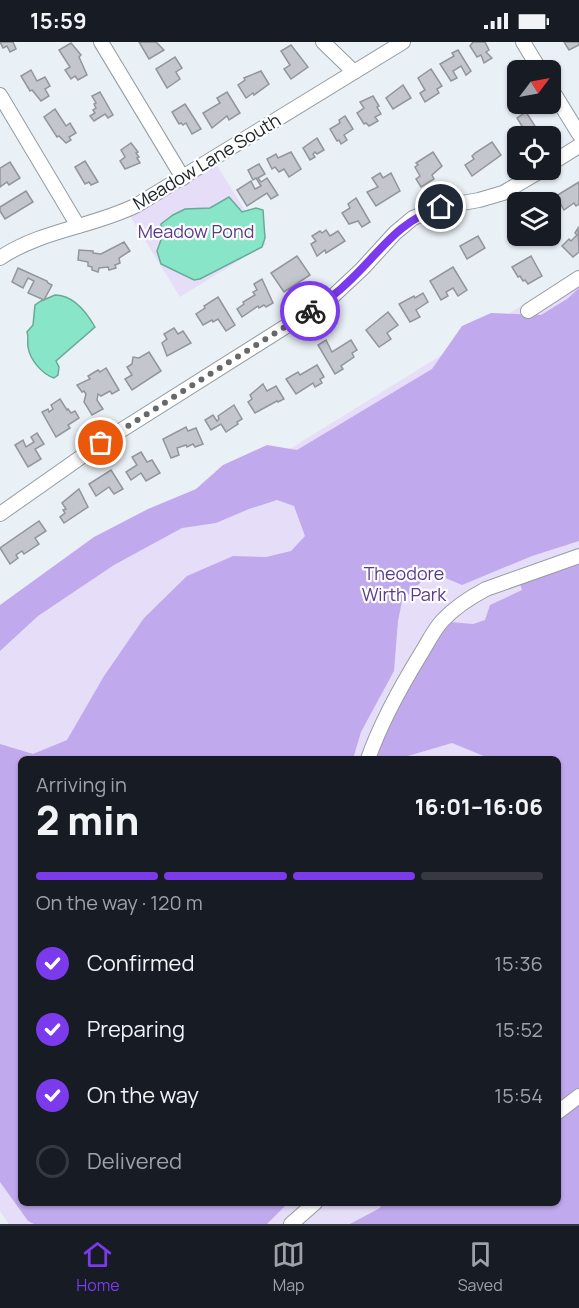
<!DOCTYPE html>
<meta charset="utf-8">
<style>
body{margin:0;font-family:Manrope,sans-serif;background:#242831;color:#f1f3f6;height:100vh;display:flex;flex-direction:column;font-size:22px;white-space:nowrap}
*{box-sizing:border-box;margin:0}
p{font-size:20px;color:#9ea1a6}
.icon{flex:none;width:33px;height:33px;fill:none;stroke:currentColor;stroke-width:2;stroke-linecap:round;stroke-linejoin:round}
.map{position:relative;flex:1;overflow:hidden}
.side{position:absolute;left:18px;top:714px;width:543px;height:450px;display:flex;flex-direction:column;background:#171b24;border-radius:9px;box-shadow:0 2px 4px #0004}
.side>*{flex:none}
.needle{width:39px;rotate:58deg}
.controls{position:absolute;left:507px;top:18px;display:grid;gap:12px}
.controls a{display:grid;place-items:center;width:54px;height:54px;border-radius:9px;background:#171b24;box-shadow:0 2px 4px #0004;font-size:30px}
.pin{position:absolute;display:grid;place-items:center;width:51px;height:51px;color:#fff;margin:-26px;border:3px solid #fff;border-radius:50%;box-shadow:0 2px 6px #0007}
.courier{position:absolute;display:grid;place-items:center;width:60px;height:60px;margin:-30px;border:4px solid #7c3aed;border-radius:50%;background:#fff;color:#222;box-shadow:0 2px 8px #0007}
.summary em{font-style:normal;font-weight:800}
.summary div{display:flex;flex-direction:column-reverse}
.summary{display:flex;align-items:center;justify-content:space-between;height:102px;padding:0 18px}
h1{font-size:39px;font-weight:800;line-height:45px}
.bar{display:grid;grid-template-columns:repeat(4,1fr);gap:9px 6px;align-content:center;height:72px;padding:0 18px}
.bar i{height:8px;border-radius:4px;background:#363941}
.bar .active{background:#7c3aed}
.bar p{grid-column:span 4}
ol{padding:0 18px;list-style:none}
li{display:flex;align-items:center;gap:18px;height:66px}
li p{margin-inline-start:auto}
li .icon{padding:6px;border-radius:50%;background:#7c3aed;color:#fff;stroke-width:4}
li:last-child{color:#9ea1a6}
li i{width:33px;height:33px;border:3px solid #363941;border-radius:50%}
.status{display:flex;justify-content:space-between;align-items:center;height:42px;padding:0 30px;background:#171b24;direction:ltr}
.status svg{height:16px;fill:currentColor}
.dock{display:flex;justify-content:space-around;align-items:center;height:84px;border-top:2px solid #363941;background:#171b24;font-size:16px;color:#9ea1a6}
.dock a{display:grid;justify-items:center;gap:3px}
.dock .active{color:#7c3aed}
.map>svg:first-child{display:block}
.green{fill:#e6ddf9;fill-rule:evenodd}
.forest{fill:#c1a9ee}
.water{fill:#88e5c7;stroke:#68aa96;stroke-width:1.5}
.building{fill:#c3c6cd;stroke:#92959c;stroke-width:1.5}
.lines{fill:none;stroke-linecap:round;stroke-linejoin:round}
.minor-casing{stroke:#959ca1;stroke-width:16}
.minor{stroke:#fff;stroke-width:14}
.done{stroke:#65696c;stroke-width:6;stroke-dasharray:0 10.8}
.route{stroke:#7c3aed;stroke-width:8}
.labels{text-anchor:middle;stroke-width:4.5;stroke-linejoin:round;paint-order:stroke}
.street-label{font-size:18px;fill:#1e2022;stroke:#fcfdfe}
.park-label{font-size:18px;fill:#5b3a8a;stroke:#fcfdfe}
</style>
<div class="status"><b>15:59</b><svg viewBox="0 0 49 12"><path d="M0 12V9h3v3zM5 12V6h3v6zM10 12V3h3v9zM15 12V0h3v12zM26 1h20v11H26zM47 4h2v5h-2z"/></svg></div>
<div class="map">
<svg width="579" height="1182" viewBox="0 0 579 1182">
<rect width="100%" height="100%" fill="#eaf1f6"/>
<g class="green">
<polygon points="216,122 266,202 180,255 130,174 147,166"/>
<path d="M579,228V1182H9L0,1169V586ZM21,717H558V1161H21Z"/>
</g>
<g class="forest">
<polygon points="579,246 579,499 532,514 462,543 431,530 402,559 398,579 394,629 361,690 353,717 21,717 21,1161 288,1161 267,1182 34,1182 28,1179 0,1140 0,702 33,712 67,698 104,634 144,576 187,534 233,514 266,515 291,509 305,494 294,464 277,458 249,467 216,481 182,486 114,523 38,574 0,609 0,563 94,495 148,467 196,447 223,423 267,403 297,408 432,327 462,284 491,271 541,273 567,257"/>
<path d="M579,520V1182H350L380,1166L382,1161H558V717H491L452,701L408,714L407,717H377C390,667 421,622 450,580L473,582L485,578L490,563L522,548L520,542Z"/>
</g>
<g class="water">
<polygon points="229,155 242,170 256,166 263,168 265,196 262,205 200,237 194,238 161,222 157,209 162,195 161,182 173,173 185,167 210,166"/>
<path d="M55,253C73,253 87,271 95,285L56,319L59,325L58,333L54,336C42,332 30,318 28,305C27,299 29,295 27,290L33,283L35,263L41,259Z"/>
</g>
<g class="building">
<polygon points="0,0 13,0 16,7 10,10 7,4 3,6"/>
<polygon points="139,0 156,0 164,8 149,17"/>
<polygon points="473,0 485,0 489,8 486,10 492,16 484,21 481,13 477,15 470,4"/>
<polygon points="564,0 579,0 579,3 569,8"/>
<polygon points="71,1 81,13 79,15 87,33 78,38 75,34 71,37 65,28 70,25 59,8"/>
<polygon points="291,3 308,25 291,37 284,27 290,23 281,9"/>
<polygon points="458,8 471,29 466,33 461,24 453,29 457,36 451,39 440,22 454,14 452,11"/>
<polygon points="175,15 182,26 176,30 180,37 167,46 156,27"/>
<polygon points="431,27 442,44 437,47 439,51 425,60 420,51 425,48 418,36"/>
<polygon points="31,28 37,39 45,35 50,44 45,47 49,54 41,59 32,48 30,49 21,34"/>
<polygon points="261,29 269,42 254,53 253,51 246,56 238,43 245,38 244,36"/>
<polygon points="403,43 411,56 393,67 386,56"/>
<polygon points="100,50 113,73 108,76 105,72 94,79 90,74 95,71 93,68 96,66 94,62 96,61 92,54"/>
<polygon points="227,50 240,71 229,78 227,74 212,86 203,71 220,61 217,56"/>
<polygon points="373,54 379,64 377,65 381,72 375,75 378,79 369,84 366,81 364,82 357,71 364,66 360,60"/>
<polygon points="185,62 201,87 192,92 186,81 183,83 181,81 179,82 172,70"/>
<polygon points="55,67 66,84 70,81 76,91 69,95 71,98 66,101 59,94 57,95 44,75"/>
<polygon points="526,70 538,89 541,87 546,94 522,94 517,87 522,84 517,76"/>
<polygon points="345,74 353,87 344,93 347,98 341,102 339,98 337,99 330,87 340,81 339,78"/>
<polygon points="317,96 324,108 317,112 315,110 313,112 315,115 310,118 303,106"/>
<polygon points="492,100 501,113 472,134 465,123 474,117 472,114 475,111"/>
<polygon points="131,101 138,110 136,111 139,115 137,116 140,121 125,127 120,119 125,115 121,108"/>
<polygon points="291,110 301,127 289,135 284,127 279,130 275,125 272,127 267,117 276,112 278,116"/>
<polygon points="433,110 442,124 432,133 434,137 421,145 416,137 420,134 415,125 418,123 416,121"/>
<polygon points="85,119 98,140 91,143 89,140 85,142 75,125"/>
<polygon points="10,120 20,136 9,143 7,140 0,145 0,126"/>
<polygon points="259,122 265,132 258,136 261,140 267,136 278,153 271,157 267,151 247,164 237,148 251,139 255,147 261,144 256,136 253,138 248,128"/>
<polygon points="380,131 383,136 391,131 400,149 376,164 367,150 378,145 372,136"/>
<polygon points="579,140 579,162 576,164 574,161 564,168 556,154"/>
<polygon points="26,149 33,160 5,177 0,169 0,165"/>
<polygon points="356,156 370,180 362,185 358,179 349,182 342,171 350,166 348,162"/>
<polygon points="578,186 579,210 573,215 562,204 569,197 571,199 577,193 575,191"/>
<polygon points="326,188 330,194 338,189 345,199 326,211 325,208 317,214 311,202 316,199 312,194 320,189 322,191"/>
<polygon points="478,194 485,206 467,217 460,204"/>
<polygon points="124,200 130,209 119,216 120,221 115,223 116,226 109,228 108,225 99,226 98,230 92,228 92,225 88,224 88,220 78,218 79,208 93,209 93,211 101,212"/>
<polygon points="297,214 310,233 284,250 271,231"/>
<polygon points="531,214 542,234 528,242 525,238 523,239 520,234 518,235 512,225"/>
<polygon points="453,225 467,248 458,254 453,246 446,250 448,254 441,258 430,239"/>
<polygon points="18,226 47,239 48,241 52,243 44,258 28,251 34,239 28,236 23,246 12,240"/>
<polygon points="262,237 273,261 266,265 264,263 259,266 258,264 242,275 237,267 244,262 243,260 255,253 253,250 257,248 254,242"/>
<polygon points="423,251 428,260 416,268 420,275 410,280 399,262 414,254 415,256"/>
<polygon points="218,255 235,283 226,289 218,277 213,280 212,278 203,283 196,272 205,266 204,264"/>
<polygon points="388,270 398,283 387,291 391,297 379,305 366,288"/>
<polygon points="174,286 178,292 183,289 191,301 167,314 162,301 167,297 164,292"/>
<polygon points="326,298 332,310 351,298 357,308 352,311 354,315 341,324 343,327 335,332 318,303"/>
<polygon points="149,310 161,329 132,348 125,337 132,333 127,325 132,322 133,315 139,316"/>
<polygon points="317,323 324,335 320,337 322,341 315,345 313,341 296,352 286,337 298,330 300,333"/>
<polygon points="106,326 119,348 112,352 110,349 101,354 98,352 97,358 103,367 92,373 84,360 86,352 84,349 82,350 77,343 90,337 88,334 98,328 100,330"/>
<polygon points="263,342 267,349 276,344 284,357 278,360 277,359 255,371 248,360 252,357 250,353"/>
<polygon points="60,357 67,368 68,367 71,371 75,369 79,376 68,383 70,386 56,395 42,370 48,367 49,370 53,367 51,363"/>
<polygon points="234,363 242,377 237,380 238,382 226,390 221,382 211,388 205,378 213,373 217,379 219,377 218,374"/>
<polygon points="186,385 188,389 196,386 203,402 195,405 193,402 187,405 186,403 177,406 179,413 171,416 163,397"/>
<polygon points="37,391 44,402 35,407 41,417 28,425 15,403 23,398 26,405 34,400 31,395"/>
<polygon points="141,410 147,420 152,418 160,431 146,439 141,431 131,438 126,430 137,423 132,415"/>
<polygon points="111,428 123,447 114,452 109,445 96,454 89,442"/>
<polygon points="79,447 88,465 64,481 60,475 65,471 63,468 66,467 62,461"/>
<polygon points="39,479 46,489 35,496 39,502 24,512 22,509 16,513 18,516 10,522 0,506"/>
</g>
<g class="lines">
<g class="minor-casing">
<g id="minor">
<polyline points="101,0 183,136"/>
<polyline points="323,0 354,30"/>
<polyline points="523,0 540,28"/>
<polyline points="550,45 579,92"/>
<polyline points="0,53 78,184"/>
<polyline points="550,122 579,104"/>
<path d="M0,216C41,188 93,185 137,163L403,0"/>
<polyline points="528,269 579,236"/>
<polyline points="0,472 101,401 331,256 362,227 395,191 413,176 440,165 479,158 503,151 542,128"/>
<path d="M368,717C381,680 401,644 422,610C428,600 434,588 442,579C455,565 469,556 486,547L579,514"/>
<polyline points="558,1070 579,1054"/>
<polyline points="291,1182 315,1161"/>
</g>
</g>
<use href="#minor" class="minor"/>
</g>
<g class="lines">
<polyline class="done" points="101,401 310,269"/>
<path class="route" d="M310,269C322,261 334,254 344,244C378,214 395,180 441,165"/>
</g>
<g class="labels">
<g class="street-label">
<text transform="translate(207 120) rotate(-31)" y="6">Meadow Lane South</text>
</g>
<g class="park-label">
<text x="196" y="196">Meadow Pond</text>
<text x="404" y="538">Theodore<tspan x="404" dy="21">Wirth Park</tspan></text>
</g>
</g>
</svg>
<div class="controls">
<a><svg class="needle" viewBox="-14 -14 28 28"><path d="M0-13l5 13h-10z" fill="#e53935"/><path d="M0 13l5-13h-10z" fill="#9ea1a6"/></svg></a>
<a><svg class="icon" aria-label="locate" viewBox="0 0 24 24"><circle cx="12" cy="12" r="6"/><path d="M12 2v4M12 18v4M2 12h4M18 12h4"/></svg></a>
<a><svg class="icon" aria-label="layers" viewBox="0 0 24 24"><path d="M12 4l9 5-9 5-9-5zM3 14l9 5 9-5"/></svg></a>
</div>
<div class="pin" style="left:101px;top:401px;background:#ea580c"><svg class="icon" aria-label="bag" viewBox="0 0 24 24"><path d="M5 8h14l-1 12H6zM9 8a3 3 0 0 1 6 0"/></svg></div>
<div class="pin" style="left:441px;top:165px;background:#1f2937"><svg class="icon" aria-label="home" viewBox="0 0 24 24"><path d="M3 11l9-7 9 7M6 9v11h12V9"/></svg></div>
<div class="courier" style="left:310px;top:269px"><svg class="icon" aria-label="bike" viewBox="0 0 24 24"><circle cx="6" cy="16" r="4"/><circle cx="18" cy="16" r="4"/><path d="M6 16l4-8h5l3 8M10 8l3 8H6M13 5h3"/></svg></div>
<section class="side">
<div class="summary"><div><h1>2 min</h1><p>Arriving in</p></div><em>16:01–16:06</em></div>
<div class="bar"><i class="active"></i><i class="active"></i><i class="active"></i><i></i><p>On the way · 120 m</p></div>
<ol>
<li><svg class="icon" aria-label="check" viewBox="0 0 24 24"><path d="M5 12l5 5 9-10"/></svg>Confirmed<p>15:36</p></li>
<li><svg class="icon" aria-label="check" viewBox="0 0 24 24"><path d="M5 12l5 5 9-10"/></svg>Preparing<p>15:52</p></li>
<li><svg class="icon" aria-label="check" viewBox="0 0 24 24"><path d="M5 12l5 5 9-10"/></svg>On the way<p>15:54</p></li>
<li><i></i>Delivered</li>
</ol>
</section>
</div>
<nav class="dock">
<a class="active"><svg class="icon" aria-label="home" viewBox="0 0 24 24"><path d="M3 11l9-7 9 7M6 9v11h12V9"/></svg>Home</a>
<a><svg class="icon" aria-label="map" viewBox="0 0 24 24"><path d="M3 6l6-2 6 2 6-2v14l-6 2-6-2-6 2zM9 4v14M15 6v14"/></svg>Map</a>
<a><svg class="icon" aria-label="saved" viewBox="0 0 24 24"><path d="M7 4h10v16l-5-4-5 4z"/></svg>Saved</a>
</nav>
